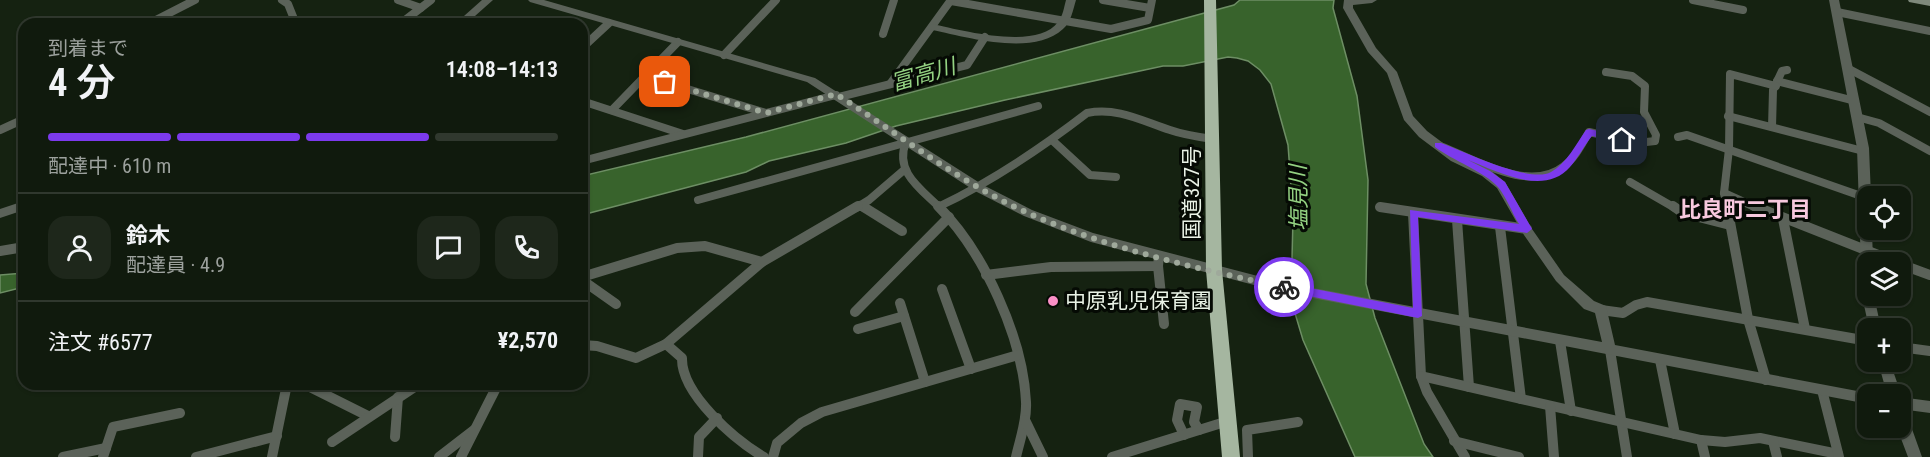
<!DOCTYPE html>
<html lang="ja">
<meta charset="utf-8">
<style>
body{margin:0;font-family:"Roboto Condensed","Noto Sans JP",sans-serif;background:#1e271b;color:#f1f3f6;height:100vh;display:flex;flex-direction:column;font-size:22px;white-space:nowrap}
*{box-sizing:border-box;margin:0}
p{font-size:20px;color:#9ca19d}
.icon{flex:none;width:33px;height:33px;fill:none;stroke:currentColor;stroke-width:2;stroke-linecap:round;stroke-linejoin:round}
.map{position:relative;flex:1;overflow:hidden}
.details{position:absolute;left:18px;top:18px;width:570px;height:372px;display:flex;flex-direction:column;background:#101a0d;border-radius:18px;box-shadow:0 2px 4px #0004,0 0 0 2px #30382e}
.details>*{flex:none}
.buttons{position:absolute;left:1857px;top:186px;display:grid;gap:12px}
.buttons a{display:grid;place-items:center;width:54px;height:54px;border-radius:12px;background:#101a0d;box-shadow:0 2px 4px #0004,0 0 0 2px #30382e;font-size:30px}
.pin{position:absolute;display:grid;place-items:center;width:51px;height:51px;color:#fff;margin:-26px;border-radius:12px;box-shadow:0 3px 9px #0006}
.courier{position:absolute;display:grid;place-items:center;width:60px;height:60px;margin:-30px;border:4px solid #7c3aed;border-radius:50%;background:#fff;color:#222;box-shadow:0 2px 8px #0007}
.overview em{font-style:normal;font-weight:600}
.overview div{display:flex;flex-direction:column-reverse}
.overview{display:flex;align-items:center;justify-content:space-between;height:102px;padding:0 30px}
h1{font-size:39px;font-weight:600;line-height:45px}
.bar{display:grid;grid-template-columns:repeat(4,1fr);gap:9px 6px;align-content:center;height:72px;padding:0 30px}
.bar i{height:8px;border-radius:4px;background:#30382e}
.bar .on{background:#7c3aed}
.bar p{grid-column:span 4}
.line{display:flex;align-items:center;gap:15px;padding:0 30px;border-top:2px solid #30382e}
.line div{flex:1}
.round{display:grid;place-items:center;flex:none;width:63px;height:63px;border-radius:18px;background:#1e271b}
.map>svg:first-child{display:block}
.water{fill:#38632c;stroke:#6d8e64;stroke-width:1.5}
.lines{fill:none;stroke-linecap:round;stroke-linejoin:round}
.minor-far1{stroke:#5b6259;stroke-width:8}
.minor{stroke:#5b6259;stroke-width:10}
.tertiary{fill:#5b6259;fill-rule:evenodd}
.secondary{fill:#7e897b;fill-rule:evenodd}
.trunk{fill:#a5b6a0;fill-rule:evenodd}
.route{fill:#7c3aed}
.done{stroke:#9fa99b;stroke-width:6;stroke-dasharray:0 10.8}
.poi-dot{fill:#fa8fc6;stroke:#050a04;stroke-width:2}
.labels{text-anchor:middle;stroke-width:6;stroke-linejoin:round;paint-order:stroke}
.street-label{font-size:21px;fill:#e9f2e6;stroke:#050a04}
.poi-label{font-size:21px;fill:#e9f2e6;stroke:#050a04;text-anchor:start}
.water-label{font-size:22px;font-style:italic;fill:#94d282;stroke:#050a04}
.neighbourhood-label{font-size:22px;font-weight:bold;fill:#f7c8de;stroke:#050a04}
</style>
<div class="map">
<svg width="1930" height="457" viewBox="0 0 1930 457">
<rect width="100%" height="100%" fill="#152211"/>
<g class="water">
<polygon points="1240,0 1334,0 1333,8 1357,96 1368,180 1366,284 1375,318 1424,444 1433,457 1355,457 1303,340 1291,300 1293,218 1290,172 1288,145 1271,84 1260,70 1248,61 1237,58 1228,57 1183,66 1163,66 1005,100 896,126 846,143 769,161 746,172 582,215 582,176 746,137 1234,5"/>
<polygon points="24,273 24,287 0,293 0,275"/>
</g>
<g class="lines">
<g class="minor-far1">
<polyline points="282,0 288,4 296,24"/>
<polyline points="398,0 421,8"/>
<polyline points="1103,0 1150,8"/>
<polyline points="1693,0 1743,10"/>
<polyline points="951,1 1111,29 1148,20 1152,0"/>
<polyline points="1837,12 1930,31"/>
<polyline points="148,24 195,0"/>
<polyline points="400,24 431,0"/>
<polyline points="883,34 894,0"/>
<polyline points="582,48 609,23"/>
<polyline points="724,55 776,0"/>
<polyline points="1849,69 1930,112"/>
<polyline points="645,76 766,113"/>
<polyline points="1777,81 1855,101"/>
<polyline points="890,84 951,0"/>
<polyline points="839,97 967,65 985,37"/>
<polyline points="582,101 683,134"/>
<polyline points="612,110 678,42"/>
<polyline points="1728,116 1863,151"/>
<polyline points="1857,117 1879,123 1930,151"/>
<polyline points="1772,127 1773,90 1782,71 1787,70"/>
<polyline points="0,130 24,119"/>
<polyline points="1678,137 1687,135 1864,197"/>
<polyline points="1052,140 1090,175 1116,177"/>
<path d="M906,142C894,172 921,189 940,208"/>
<path d="M1440,146C1475,159 1529,194 1564,166C1575,158 1582,144 1589,132L1638,143L1655,141L1656,135L1644,112L1645,86L1632,76L1606,72"/>
<polyline points="582,161 836,95"/>
<polyline points="1630,182 1675,208"/>
<polyline points="1724,193 1757,208"/>
<polyline points="698,200 1038,106"/>
<polyline points="860,205 864,208"/>
<path d="M940,206C993,181 1040,149 1087,113C1118,107 1142,121 1170,130C1184,135 1199,137 1213,139"/>
<polyline points="1380,207 1385,208"/>
<polyline points="856,208 869,200 904,170"/>
<polyline points="1727,208 1724,193 1729,149 1730,74 1776,86"/>
</g>
<g class="minor">
<polyline points="862,206 902,231"/>
<path d="M938,206C984,252 1023,338 1026,402C1027,421 1020,439 1016,457"/>
<polyline points="1673,206 1683,213 1730,225"/>
<polyline points="1727,206 1748,319 1766,380"/>
<polyline points="1754,206 1896,262"/>
<polyline points="1380,207 1527,229"/>
<polyline points="1413,213 1421,376 1427,392 1465,457"/>
<polyline points="1783,219 1805,329"/>
<polyline points="1457,220 1469,387"/>
<polyline points="1500,227 1521,399"/>
<polyline points="0,251 24,247"/>
<polyline points="1900,264 1930,275"/>
<polyline points="1158,266 1164,324"/>
<polyline points="986,275 1051,267 1158,266 1159,256"/>
<polyline points="582,277 677,248 705,246 762,262"/>
<polyline points="582,280 616,304"/>
<polyline points="942,289 971,369"/>
<polyline points="900,303 925,382"/>
<polyline points="1601,310 1623,313 1636,305 1647,302 1868,341"/>
<polyline points="855,312 949,217"/>
<polyline points="858,329 904,316"/>
<polyline points="1560,341 1571,411"/>
<path d="M666,344L682,358C681,394 735,440 764,457"/>
<polyline points="582,345 597,346 636,358 666,344 762,262 858,206"/>
<polyline points="1900,347 1930,351"/>
<polyline points="1610,350 1627,457"/>
<polyline points="1660,360 1675,434"/>
<polyline points="1421,376 1701,440 1725,442 1760,438 1838,454"/>
<polyline points="304,384 368,416"/>
<polyline points="1822,390 1839,457"/>
<polyline points="1550,406 1554,457"/>
<polyline points="1025,420 1043,457"/>
<polyline points="1184,435 1177,420 1180,404 1197,407 1194,422 1199,430"/>
<polyline points="395,437 398,397"/>
<polyline points="1701,440 1705,457"/>
<polyline points="1454,441 1519,457"/>
<polyline points="1773,441 1777,457"/>
<polyline points="332,442 419,384"/>
<polyline points="63,457 106,448"/>
<polyline points="103,457 113,427 180,413"/>
<polyline points="196,457 277,436"/>
<polyline points="272,457 287,384"/>
<polyline points="439,457 474,430"/>
<polyline points="461,457 498,384"/>
<polyline points="698,457 699,437 717,418"/>
<polyline points="773,457 777,443 801,423 822,412 1018,355"/>
<polyline points="1112,457 1228,421"/>
<polyline points="1248,457 1247,430 1298,422"/>
</g>
<g class="tertiary">
<polygon points="482,0 493,0 466,24 455,24"/>
<polygon points="528,0 544,0 815,78 983,185 1032,210 1093,233 1281,282 1602,342 1595,313 1584,309 1556,281 1524,235 1497,188 1482,176 1451,161 1419,137 1404,120 1387,73 1368,52 1343,8 1344,0 1377,0 1372,3 1353,5 1353,8 1376,48 1397,72 1413,116 1427,131 1459,155 1490,170 1505,182 1532,229 1564,275 1594,301 1606,306 1615,345 1873,394 1868,394 1868,404 1281,292 1091,242 1024,216 975,191 807,82 530,2"/>
<path d="M1066,0H1076C1073,10 1071,22 1063,29C1033,57 967,37 932,30L927,27L932,24C961,30 1037,51 1058,22C1063,16 1064,7 1066,0Z"/>
<polygon points="1829,0 1839,0 1869,148 1871,196 1868,196 1868,230 1872,230 1873,262 1868,262 1868,296 1874,296 1881,328 1869,328 1862,296 1857,148"/>
<polygon points="24,201 24,210 0,218 0,209"/>
<polygon points="1878,362 1890,362 1901,394 1900,395 1887,394"/>
<polygon points="1900,397 1930,401 1930,413 1900,409"/>
<polygon points="1900,409 1905,411 1907,415 1922,457 1908,457 1897,428 1900,428"/>
</g>
<polygon class="secondary" points="1908,0 1930,0 1930,6 1909,2"/>
<polygon class="trunk" points="1204,0 1216,0 1222,270 1240,457 1222,457 1206,270"/>
</g>
<path class="route" d="M1589,129L1622,136L1626,140L1622,143L1592,136C1584,146 1578,158 1570,167C1544,197 1497,171 1468,160L1490,171L1505,182L1532,229L1527,233L1418,217L1422,316L1418,318L1284,291L1279,287L1284,283L1413,308L1410,210L1519,224C1512,213 1507,198 1498,187C1485,172 1452,160 1435,147V143H1441C1463,151 1530,184 1551,172C1567,163 1576,144 1586,130Z"/>
<g class="lines">
<path class="done" d="M665,82L766,113L836,94C900,135 960,183 1030,214C1107,248 1201,270 1284,287"/>
</g>
<circle class="poi-dot" cx="1053" cy="301" r="6"/>
<g class="labels">
<g class="street-label">
<text transform="translate(1192 193) rotate(-90)" y="7">国道327号</text>
</g>
<g class="poi-label">
<text x="1065" y="308">中原乳児保育園</text>
</g>
<g class="water-label">
<text transform="translate(923 74) rotate(-16)" y="8">富高川</text>
<text transform="translate(1298 198) rotate(-91)" y="8">塩見川</text>
</g>
<g class="neighbourhood-label">
<text x="1745" y="217">比良町二丁目</text>
</g>
</g>
</svg>
<div class="buttons">
<a><svg class="icon" aria-label="locate" viewBox="0 0 24 24"><circle cx="12" cy="12" r="6"/><path d="M12 2v4M12 18v4M2 12h4M18 12h4"/></svg></a>
<a><svg class="icon" aria-label="layers" viewBox="0 0 24 24"><path d="M12 4l9 5-9 5-9-5zM3 14l9 5 9-5"/></svg></a>
<a>+</a>
<a>−</a>
</div>
<div class="pin" style="left:665px;top:82px;background:#ea580c"><svg class="icon" aria-label="bag" viewBox="0 0 24 24"><path d="M5 8h14l-1 12H6zM9 8a3 3 0 0 1 6 0"/></svg></div>
<div class="pin" style="left:1622px;top:140px;background:#1f2937"><svg class="icon" aria-label="home" viewBox="0 0 24 24"><path d="M3 11l9-7 9 7M6 9v11h12V9"/></svg></div>
<div class="courier" style="left:1284px;top:287px"><svg class="icon" aria-label="bike" viewBox="0 0 24 24"><circle cx="6" cy="16" r="4"/><circle cx="18" cy="16" r="4"/><path d="M6 16l4-8h5l3 8M10 8l3 8H6M13 5h3"/></svg></div>
<section class="details">
<div class="overview"><div><h1>4 分</h1><p>到着まで</p></div><em>14:08–14:13</em></div>
<div class="bar"><i class="on"></i><i class="on"></i><i class="on"></i><i></i><p>配達中 · 610 m</p></div>
<div class="line" style="height:108px"><a class="round"><svg class="icon" aria-label="person" viewBox="0 0 24 24"><circle cx="12" cy="8" r="4"/><path d="M4 21q1-7 8-7t8 7"/></svg></a><div><b>鈴木</b><p>配達員 · 4.9</p></div><a class="round"><svg class="icon" aria-label="chat" viewBox="0 0 24 24"><path d="M4 5h16v11H9l-5 4z"/></svg></a><a class="round"><svg class="icon" aria-label="phone" viewBox="0 0 24 24"><path d="M5 4h4l2 5-3 2q2 4 5 5l2-3 5 2v4C11 20 4 13 5 4z"/></svg></a></div>
<div class="line" style="height:78px"><div>注文 #6577</div><b>¥2,570</b></div>
</section>
</div>
